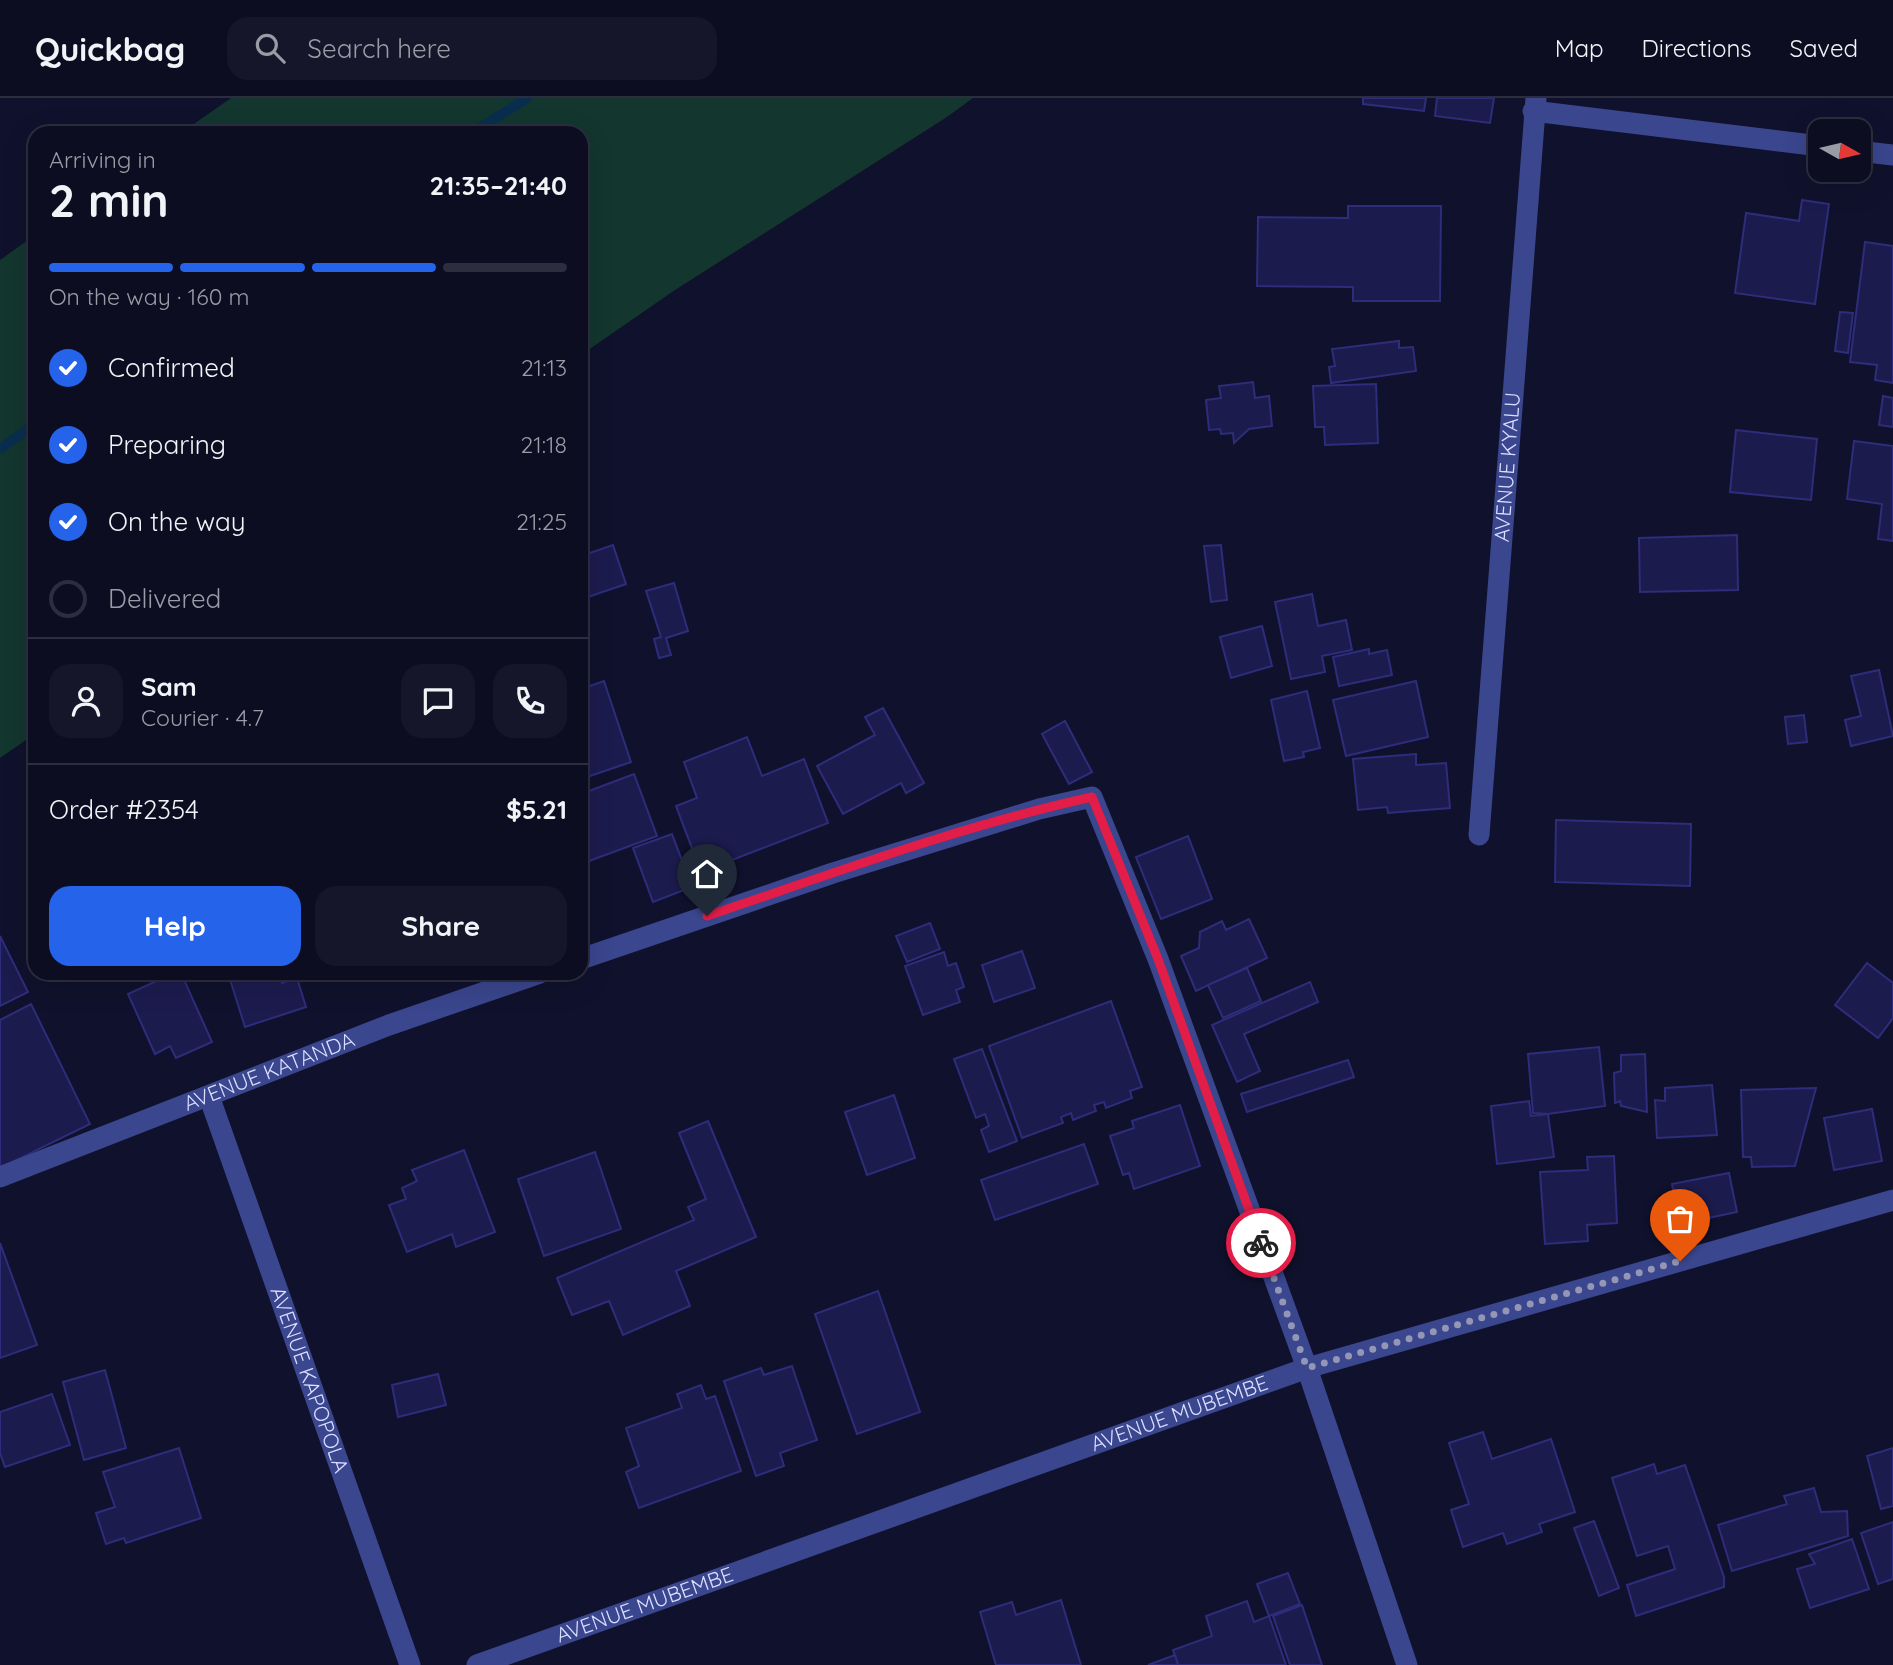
<!DOCTYPE html>
<meta charset="utf-8">
<style>
body{margin:0;font-family:Quicksand,sans-serif;background:#15162a;color:#f1f3f6;height:100vh;display:flex;flex-direction:column;font-size:26px;white-space:nowrap}
*{box-sizing:border-box;margin:0}
p{font-size:23px;color:#9a9ca5}
.icon{flex:none;width:38px;height:38px;fill:none;stroke:currentColor;stroke-width:2;stroke-linecap:round;stroke-linejoin:round}
.map{position:relative;flex:1;overflow:hidden}
.side{position:absolute;left:28px;top:28px;width:560px;height:854px;display:flex;flex-direction:column;background:#0c0d21;border-radius:21px;box-shadow:0 7px 28px #0002,0 0 0 2px #2c2d3f}
.side>*{flex:none}
.needle{width:46px;rotate:98deg}
.controls{position:absolute;left:1808px;top:21px;display:grid;gap:14px}
.controls a{display:grid;place-items:center;width:63px;height:63px;border-radius:14px;background:#0c0d21;box-shadow:0 7px 28px #0002,0 0 0 2px #2c2d3f;font-size:35px}
.pin{position:absolute;display:grid;place-items:center;width:60px;height:60px;color:#fff;margin:-72px -30px;border-radius:50% 50% 50% 0;rotate:-45deg;box-shadow:0 0 7px #0007}
.pin .icon{rotate:45deg}
.courier{position:absolute;display:grid;place-items:center;width:70px;height:70px;margin:-35px;border:5px solid #e11d48;border-radius:50%;background:#fff;color:#222;box-shadow:0 2px 9px #0007}
.headline em{font-style:normal;font-weight:700}
.headline div{display:flex;flex-direction:column-reverse}
.headline{display:flex;align-items:center;justify-content:space-between;height:119px;padding:0 21px}
h1{font-size:46px;font-weight:700;line-height:52px}
.bar{display:grid;grid-template-columns:repeat(4,1fr);gap:10px 7px;align-content:center;height:84px;padding:0 21px}
.bar i{height:9px;border-radius:5px;background:#2c2d3f}
.bar .selected{background:#2563eb}
.bar p{grid-column:span 4}
.line{display:flex;align-items:center;gap:18px;padding:0 21px;border-top:2px solid #2c2d3f}
.line div{flex:1}
.round{display:grid;place-items:center;flex:none;width:74px;height:74px;border-radius:21px;background:#15162a}
ol{padding:0 21px;list-style:none}
li{display:flex;align-items:center;gap:21px;height:77px}
li p{margin-inline-start:auto}
li .icon{padding:7px;border-radius:50%;background:#2563eb;color:#fff;stroke-width:4}
li:last-child{color:#9a9ca5}
li i{width:38px;height:38px;border:4px solid #2c2d3f;border-radius:50%}
.action{display:flex;gap:14px;margin-top:auto;padding:14px 21px}
.action a{flex:1;height:80px;border-radius:21px;background:#2563eb;color:#fff;font-size:28px;font-weight:700;line-height:80px;text-align:center}
.action a+a{background:#15162a;color:#f1f3f6}
header{display:flex;align-items:center;gap:42px;box-sizing:border-box;height:98px;padding:0 35px;background:#0c0d21;border-bottom:2px solid #2c2d3f}
header strong{font-size:33px}
nav{display:flex;gap:38px;margin-inline-start:auto;font-size:24px}
.search{width:490px;height:63px;background:#15162a;display:flex;align-items:center;gap:18px;box-sizing:border-box;padding:0 24px;border-radius:21px;color:#9a9ca5;font-size:26px}
.map>svg:first-child{display:block}
.green{fill:#13362f}
.lines{fill:none;stroke-linecap:round;stroke-linejoin:round}
.stream{stroke:#092e4d;stroke-width:10}
.building{fill:#1c1b4e;stroke:#2d2d7b;stroke-width:2}
.minor{stroke:#3a468d;stroke-width:21}
.done{stroke:#9496b5;stroke-width:7;stroke-dasharray:0 12.6}
.route{stroke:#e11d48;stroke-width:9}
.labels{text-anchor:middle;stroke-width:5;stroke-linejoin:round;paint-order:stroke}
.street-label{font-size:21px;fill:#dbdeff;stroke:#10112c}
</style>
<header>
<strong>Quickbag</strong>
<div class="search"><svg class="icon" aria-label="search" viewBox="0 0 24 24"><circle cx="10" cy="10" r="6"/><path d="M15 15l6 6"/></svg>Search here</div>
<nav><a>Map</a><a>Directions</a><a>Saved</a></nav>
</header>
<div class="map">
<svg width="1893" height="1567" viewBox="0 0 1893 1567">
<rect width="100%" height="100%" fill="#10112c"/>
<g class="green">
<polygon points="231,0 973,0 947,19 675,192 581,257 581,35 181,35"/>
<polygon points="35,137 35,636 0,660 0,162"/>
</g>
<g class="lines">
<g class="stream">
<polyline points="472,35 527,0"/>
<polyline points="0,351 35,326"/>
</g>
</g>
<g class="building">
<polygon points="1363,0 1426,0 1424,13 1363,6"/>
<polygon points="1437,0 1494,0 1490,25 1435,18"/>
<polygon points="1802,102 1829,106 1815,206 1735,195 1746,115 1799,123"/>
<polygon points="1348,108 1441,108 1440,203 1353,203 1353,189 1257,188 1258,119 1348,120"/>
<polygon points="1865,144 1893,148 1893,285 1875,282 1877,267 1850,264"/>
<polygon points="1840,214 1853,215 1848,255 1835,253"/>
<polygon points="1399,243 1399,250 1413,249 1416,273 1331,285 1329,269 1335,268 1332,251"/>
<polygon points="1253,284 1255,300 1269,298 1272,328 1249,331 1234,345 1233,335 1221,336 1220,331 1209,332 1206,302 1221,300 1219,288"/>
<polygon points="1376,286 1378,345 1325,347 1324,329 1315,329 1313,288"/>
<polygon points="1883,298 1893,300 1893,329 1879,327"/>
<polygon points="1736,332 1817,341 1811,402 1730,394"/>
<polygon points="1854,343 1893,348 1893,443 1878,441 1882,406 1847,401"/>
<polygon points="1737,437 1738,492 1640,494 1639,440"/>
<polygon points="613,447 626,486 585,500 581,489 581,458"/>
<polygon points="1221,447 1227,502 1211,504 1204,448"/>
<polygon points="674,485 688,533 666,540 671,557 659,560 654,541 661,539 646,493"/>
<polygon points="1312,496 1318,528 1346,522 1352,552 1322,558 1325,574 1291,581 1275,504"/>
<polygon points="1262,528 1272,568 1231,580 1220,539"/>
<polygon points="1369,551 1369,556 1387,552 1392,577 1339,588 1333,559"/>
<polygon points="1879,572 1893,638 1851,648 1845,622 1861,618 1851,578"/>
<polygon points="604,583 631,664 581,681 581,591"/>
<polygon points="1416,583 1428,639 1346,658 1333,602"/>
<polygon points="1307,593 1320,650 1303,654 1304,659 1284,663 1271,602"/>
<polygon points="883,610 924,685 906,695 901,685 843,716 817,668 875,637 865,619"/>
<polygon points="1804,617 1807,644 1788,646 1785,619"/>
<polygon points="1065,623 1092,674 1069,686 1042,636"/>
<polygon points="747,639 762,678 804,661 828,725 701,774 676,708 697,700 684,664"/>
<polygon points="1416,656 1416,667 1446,665 1450,710 1388,715 1387,709 1358,712 1353,661"/>
<polygon points="634,676 657,738 581,766 581,696"/>
<polygon points="1556,722 1691,726 1690,788 1555,784"/>
<polygon points="672,736 692,789 653,804 633,750"/>
<polygon points="1188,738 1212,801 1161,821 1136,759"/>
<polygon points="1249,821 1267,860 1196,893 1181,858 1199,850 1200,834 1222,823 1226,832"/>
<polygon points="930,825 940,851 907,864 896,838"/>
<polygon points="0,838 28,894 0,908"/>
<polygon points="1022,853 1035,890 994,904 982,867"/>
<polygon points="944,854 948,868 956,865 964,889 956,892 960,904 923,917 905,868"/>
<polygon points="1867,865 1893,885 1893,920 1878,940 1835,907"/>
<polygon points="1247,870 1261,903 1223,920 1208,887"/>
<polygon points="174,875 181,875 212,944 176,960 170,948 155,956 128,896"/>
<polygon points="228,875 279,875 282,885 297,880 306,909 245,929"/>
<polygon points="1310,884 1318,904 1244,936 1260,973 1237,984 1212,927"/>
<polygon points="1111,903 1142,989 1130,993 1132,1000 1106,1010 1104,1004 1094,1007 1096,1013 1073,1022 1071,1015 1061,1019 1063,1025 1022,1040 989,948"/>
<polygon points="31,906 90,1026 0,1070 0,922"/>
<polygon points="1599,949 1605,1008 1548,1016 1533,1015 1528,956"/>
<polygon points="982,951 1017,1043 989,1054 981,1032 989,1028 985,1016 976,1020 954,961"/>
<polygon points="1645,956 1647,1014 1621,1008 1620,1003 1615,1005 1614,975 1621,973 1621,957"/>
<polygon points="1348,962 1354,979 1247,1014 1241,996"/>
<polygon points="1712,987 1717,1037 1657,1040 1655,1002 1665,1003 1665,990"/>
<polygon points="1816,990 1795,1068 1752,1069 1751,1059 1743,1059 1741,992"/>
<polygon points="894,997 915,1060 867,1077 845,1014"/>
<polygon points="1529,1003 1531,1018 1548,1016 1554,1059 1497,1066 1491,1008"/>
<polygon points="1180,1007 1200,1068 1134,1091 1129,1075 1123,1077 1110,1038 1134,1030 1132,1023"/>
<polygon points="1872,1011 1882,1063 1834,1072 1824,1020"/>
<polygon points="708,1023 756,1139 676,1173 690,1208 623,1237 609,1203 572,1217 557,1180 694,1122 688,1109 706,1101 679,1035"/>
<polygon points="1084,1046 1098,1086 995,1122 981,1082"/>
<polygon points="464,1052 495,1134 456,1149 452,1136 407,1154 389,1107 406,1101 402,1090 417,1083 412,1072"/>
<polygon points="595,1054 621,1131 544,1158 518,1081"/>
<polygon points="1614,1058 1617,1125 1587,1127 1588,1143 1545,1146 1540,1074 1588,1072 1587,1059"/>
<polygon points="1729,1075 1737,1114 1679,1126 1672,1086"/>
<polygon points="0,1145 37,1247 0,1260"/>
<polygon points="878,1193 920,1314 857,1336 815,1216"/>
<polygon points="792,1268 817,1342 780,1355 784,1368 756,1378 724,1283 761,1270 764,1277"/>
<polygon points="105,1272 126,1350 84,1362 63,1284"/>
<polygon points="438,1276 446,1307 398,1319 392,1287"/>
<polygon points="701,1287 706,1301 715,1298 741,1373 639,1410 626,1374 639,1368 626,1330 682,1310 677,1296"/>
<polygon points="52,1296 70,1347 5,1369 0,1355 0,1314"/>
<polygon points="1483,1334 1492,1361 1551,1341 1575,1414 1539,1426 1542,1434 1507,1446 1503,1435 1463,1449 1451,1412 1469,1406 1449,1345"/>
<polygon points="179,1350 201,1420 126,1445 124,1440 106,1446 96,1415 115,1409 103,1374"/>
<polygon points="1893,1350 1893,1408 1881,1411 1867,1358"/>
<polygon points="1654,1366 1657,1376 1685,1367 1724,1479 1724,1489 1636,1518 1627,1487 1675,1471 1668,1448 1637,1458 1612,1380"/>
<polygon points="1814,1390 1821,1414 1847,1413 1848,1438 1732,1473 1718,1427 1787,1406 1784,1398"/>
<polygon points="1594,1423 1619,1490 1599,1498 1574,1430"/>
<polygon points="1893,1424 1893,1481 1878,1486 1861,1435"/>
<polygon points="1852,1441 1869,1491 1810,1510 1797,1471 1815,1466 1809,1456"/>
<polygon points="1288,1475 1300,1506 1269,1518 1257,1486"/>
<polygon points="1061,1502 1081,1567 996,1567 980,1514 1012,1504 1016,1517"/>
<polygon points="1247,1503 1254,1524 1269,1518 1286,1567 1178,1567 1173,1552 1212,1538 1206,1518"/>
<polygon points="1302,1507 1322,1567 1290,1567 1273,1518"/>
<polygon points="1175,1557 1178,1567 1148,1567"/>
</g>
<g class="lines">
<g class="minor">
<polyline points="1533,13 1820,48"/>
<polyline points="1858,53 1893,57"/>
<path id="s1" d="M1479,737L1536,0"/>
<polyline points="581,861 833,775 1039,711 1092,699 1158,861 1307,1270 1407,1567"/>
<path id="s2" d="M209,998L410,1567"/>
<path id="s3" d="M0,1079L389,927L540,875"/>
<path id="s4" d="M477,1567L1307,1270L1893,1102"/>
</g>
</g>
<g class="lines">
<polyline class="done" points="1261,1145 1307,1270 1680,1163"/>
<path class="route" d="M707,818C834,775 961,728 1092,699L1158,861L1261,1145"/>
</g>
<g class="labels">
<g class="street-label">
<text dy="7" stroke="none"><textPath href="#s1" startOffset="369">AVENUE KYALU</textPath></text>
<text dy="7" stroke="none"><textPath href="#s3" startOffset="289">AVENUE KATANDA</textPath></text>
<text dy="7" stroke="none"><textPath href="#s2" startOffset="301">AVENUE KAPOPOLA</textPath></text>
<text dy="7" stroke="none"><textPath href="#s4" startOffset="746">AVENUE MUBEMBE</textPath></text>
<text dy="7" stroke="none"><textPath href="#s4" startOffset="178">AVENUE MUBEMBE</textPath></text>
</g>
</g>
</svg>
<div class="controls">
<a><svg class="needle" viewBox="-14 -14 28 28"><path d="M0-13l5 13h-10z" fill="#e53935"/><path d="M0 13l5-13h-10z" fill="#9a9ca5"/></svg></a>
</div>
<div class="pin" style="left:1680px;top:1163px;background:#ea580c"><svg class="icon" aria-label="bag" viewBox="0 0 24 24"><path d="M5 8h14l-1 12H6zM9 8a3 3 0 0 1 6 0"/></svg></div>
<div class="pin" style="left:707px;top:818px;background:#1f2937"><svg class="icon" aria-label="home" viewBox="0 0 24 24"><path d="M3 11l9-7 9 7M6 9v11h12V9"/></svg></div>
<div class="courier" style="left:1261px;top:1145px"><svg class="icon" aria-label="bike" viewBox="0 0 24 24"><circle cx="6" cy="16" r="4"/><circle cx="18" cy="16" r="4"/><path d="M6 16l4-8h5l3 8M10 8l3 8H6M13 5h3"/></svg></div>
<section class="side">
<div class="headline"><div><h1>2 min</h1><p>Arriving in</p></div><em>21:35–21:40</em></div>
<div class="bar"><i class="selected"></i><i class="selected"></i><i class="selected"></i><i></i><p>On the way · 160 m</p></div>
<ol>
<li><svg class="icon" aria-label="check" viewBox="0 0 24 24"><path d="M5 12l5 5 9-10"/></svg>Confirmed<p>21:13</p></li>
<li><svg class="icon" aria-label="check" viewBox="0 0 24 24"><path d="M5 12l5 5 9-10"/></svg>Preparing<p>21:18</p></li>
<li><svg class="icon" aria-label="check" viewBox="0 0 24 24"><path d="M5 12l5 5 9-10"/></svg>On the way<p>21:25</p></li>
<li><i></i>Delivered</li>
</ol>
<div class="line" style="height:126px"><a class="round"><svg class="icon" aria-label="person" viewBox="0 0 24 24"><circle cx="12" cy="8" r="4"/><path d="M4 21q1-7 8-7t8 7"/></svg></a><div><b>Sam</b><p>Courier · 4.7</p></div><a class="round"><svg class="icon" aria-label="chat" viewBox="0 0 24 24"><path d="M4 5h16v11H9l-5 4z"/></svg></a><a class="round"><svg class="icon" aria-label="phone" viewBox="0 0 24 24"><path d="M5 4h4l2 5-3 2q2 4 5 5l2-3 5 2v4C11 20 4 13 5 4z"/></svg></a></div>
<div class="line" style="height:91px"><div>Order #2354</div><b>$5.21</b></div>
<div class="action"><a>Help</a><a>Share</a></div>
</section>
</div>
